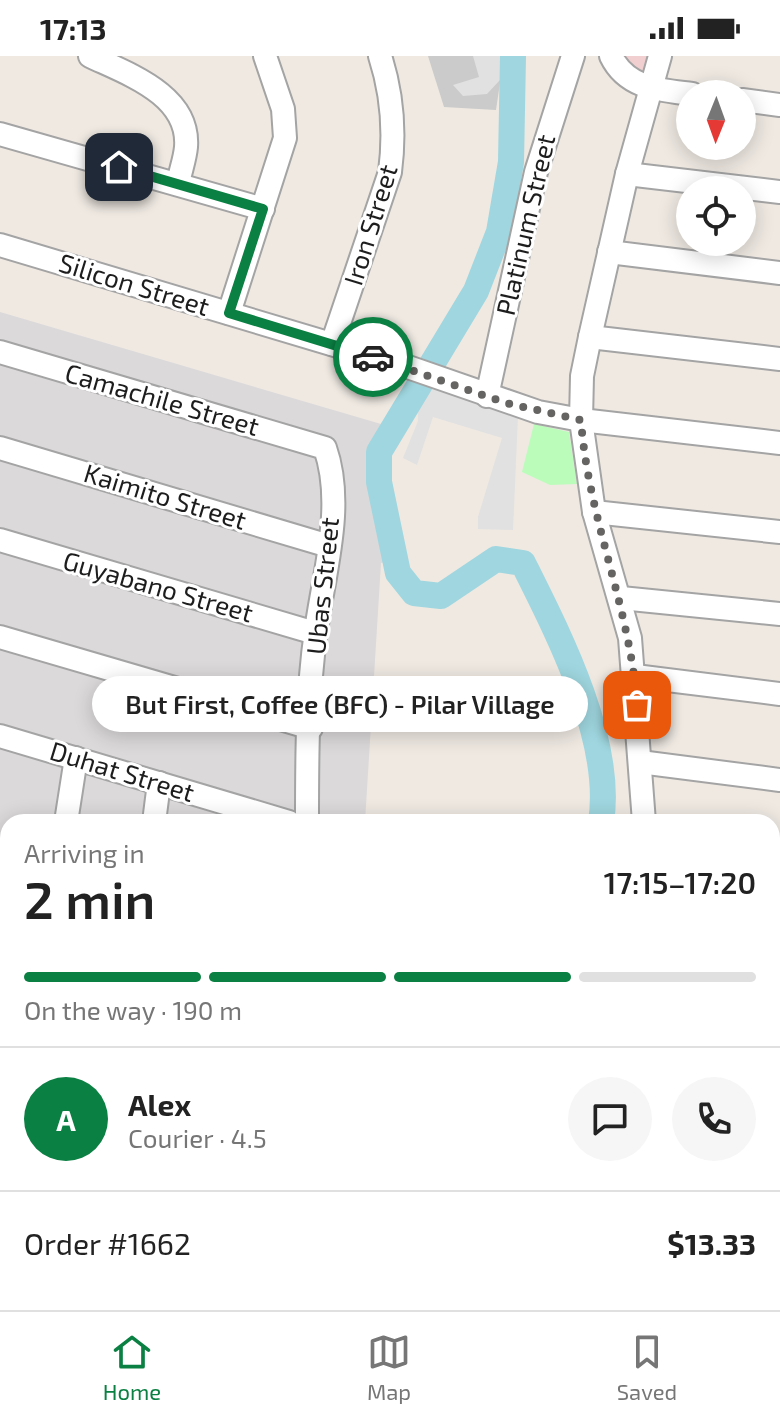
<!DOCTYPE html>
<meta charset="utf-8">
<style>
body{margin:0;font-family:"Exo 2",sans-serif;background:#f6f6f6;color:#222;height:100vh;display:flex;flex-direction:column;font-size:30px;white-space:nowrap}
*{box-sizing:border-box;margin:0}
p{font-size:26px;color:#767676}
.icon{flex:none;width:44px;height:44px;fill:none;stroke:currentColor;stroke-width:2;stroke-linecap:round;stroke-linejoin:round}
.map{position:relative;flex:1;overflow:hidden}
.details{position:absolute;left:0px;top:758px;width:780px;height:496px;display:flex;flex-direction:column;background:#fff;border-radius:24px 24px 0 0;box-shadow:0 4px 20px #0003}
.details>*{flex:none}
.needle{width:52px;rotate:181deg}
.tools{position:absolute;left:676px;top:24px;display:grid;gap:16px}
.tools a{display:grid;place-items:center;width:80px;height:80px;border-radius:50%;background:#fff;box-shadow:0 4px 20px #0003;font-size:40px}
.pin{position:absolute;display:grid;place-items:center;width:68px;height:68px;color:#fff;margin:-34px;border-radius:16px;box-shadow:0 4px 12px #0006}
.courier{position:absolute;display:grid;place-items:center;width:80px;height:80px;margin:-40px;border:6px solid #0b8043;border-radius:50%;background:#fff;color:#222;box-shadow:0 2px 10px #0007}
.bubble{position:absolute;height:56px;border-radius:28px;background:#fff;box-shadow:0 4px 20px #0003;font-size:26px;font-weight:600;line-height:56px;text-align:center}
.head em{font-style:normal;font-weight:600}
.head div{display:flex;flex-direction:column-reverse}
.head{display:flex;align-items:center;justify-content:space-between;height:136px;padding:0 24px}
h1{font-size:52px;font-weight:600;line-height:60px}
.bar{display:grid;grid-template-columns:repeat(4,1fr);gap:12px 8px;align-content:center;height:96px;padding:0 24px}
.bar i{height:10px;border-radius:6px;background:#e0e0e0}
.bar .on{background:#0b8043}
.bar p{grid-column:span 4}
.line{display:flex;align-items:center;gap:20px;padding:0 24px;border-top:2px solid #e0e0e0}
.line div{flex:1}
.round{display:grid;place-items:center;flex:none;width:84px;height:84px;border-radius:42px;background:#f6f6f6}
.status{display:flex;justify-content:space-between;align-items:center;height:56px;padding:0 40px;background:#fff;direction:ltr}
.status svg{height:22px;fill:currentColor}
.dock{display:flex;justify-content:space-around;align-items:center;height:112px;border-top:2px solid #e0e0e0;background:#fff;font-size:22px;color:#767676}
.dock a{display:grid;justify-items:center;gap:4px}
.dock .on{color:#0b8043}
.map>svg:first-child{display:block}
.residential{fill:#dbd9da}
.commercial{fill:#f1cfd1}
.religious{fill:#cbcbcb}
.park{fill:#bbfcbb}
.parking{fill:#e1e1e1}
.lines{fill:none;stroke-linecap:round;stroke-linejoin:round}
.river{stroke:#9fd6df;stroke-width:26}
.minor-casing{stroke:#a4a4a4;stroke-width:26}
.minor{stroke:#fff;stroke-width:22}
.done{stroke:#666462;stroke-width:8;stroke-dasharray:0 14.4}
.route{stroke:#0b8043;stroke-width:10}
.labels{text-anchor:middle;stroke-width:6;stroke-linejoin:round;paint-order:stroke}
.street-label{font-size:26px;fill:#1d1d1d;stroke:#fff}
</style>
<div class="status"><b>17:13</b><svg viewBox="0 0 49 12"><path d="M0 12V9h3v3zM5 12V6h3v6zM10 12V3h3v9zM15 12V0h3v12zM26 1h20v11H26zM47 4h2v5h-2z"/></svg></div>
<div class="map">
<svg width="780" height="1254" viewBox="0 0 780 1254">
<rect width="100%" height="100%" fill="#efe9e2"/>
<g class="residential">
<polygon points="0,256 381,368 372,393 373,435 390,505 381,507 365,766 8,766 8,1030 0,1029"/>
<polygon points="780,1105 780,1254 742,1254 744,1246 772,1246 772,1136"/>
<polygon points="497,1246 599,1246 627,1254 494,1254"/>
<polygon points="617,1246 698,1246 696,1254 653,1254"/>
</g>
<polygon class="commercial" points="616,0 653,0 649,17 638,21"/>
<polygon class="religious" points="428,0 504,0 496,54 444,51"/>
<polygon class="park" points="534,368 569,376 577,428 550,429 522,416"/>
<g class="parking">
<polygon points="473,0 504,0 500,24 487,38 463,40 453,29 479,21"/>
<polygon points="417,328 518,360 513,474 478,473 478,461 502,382 433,361 417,409 403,402 418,365"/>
</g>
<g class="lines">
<g class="river">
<path d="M513,0L511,106L499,176L476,235L379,396V426L398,517L414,537L441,540L496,503L523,507C558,577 614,685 601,766"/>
<polyline points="418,1254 421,1246"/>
</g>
<g class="minor-casing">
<g id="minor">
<path d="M90,0C128,18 190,39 186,91C185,103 180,116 178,128"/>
<path d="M611,0C627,33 661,34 692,38"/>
<polyline points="742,44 780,49"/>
<polyline points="0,78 263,153"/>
<polyline points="627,118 780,136"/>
<polyline points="0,189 408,311 538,356 581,364 780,387"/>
<polyline points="609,196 780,217"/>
<polyline points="229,257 285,82 283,53 265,0"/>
<polyline points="590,281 780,303"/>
<path d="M332,288L390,116C395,78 392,37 380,0"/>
<path d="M0,296L325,392C345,449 324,516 316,575C307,637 307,704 307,766"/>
<polyline points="487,340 536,116 573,0"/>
<polyline points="0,392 329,490"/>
<polyline points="594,456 780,476"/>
<polyline points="0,484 315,577"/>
<polyline points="621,542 780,558"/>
<polyline points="0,581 311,672"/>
<polyline points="635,620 780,638"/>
<polyline points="0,680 289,766"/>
<polyline points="640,706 780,724"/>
<polyline points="66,766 76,702"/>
<polyline points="154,766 159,727"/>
<polyline points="644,766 630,582 594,456 581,364 582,320 590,281 627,118 660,0"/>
<polyline points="772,814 780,815"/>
<polyline points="772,961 780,927"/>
<polyline points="0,975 8,977"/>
<polyline points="0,1072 8,1073"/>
<polyline points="0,1170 8,1171"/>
<polyline points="599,1246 627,1254"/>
<polyline points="361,1254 364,1246"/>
<polyline points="478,1254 481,1246"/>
<polyline points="702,1254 704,1246"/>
</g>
</g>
<use href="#minor" class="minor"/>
</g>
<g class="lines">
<path class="done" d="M373,301L506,347L581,364C588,463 630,550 637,649"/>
<polyline class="route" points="119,111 263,153 229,257 373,301"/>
</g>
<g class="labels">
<g class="street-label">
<text transform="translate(371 169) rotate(-73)" y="9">Iron Street</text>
<text transform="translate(526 169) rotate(-77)" y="9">Platinum Street</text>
<text transform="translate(134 229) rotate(17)" y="9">Silicon Street</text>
<text transform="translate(162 344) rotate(16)" y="9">Camachile Street</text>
<text transform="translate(165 441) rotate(17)" y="9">Kaimito Street</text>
<text transform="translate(323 530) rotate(-84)" y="9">Ubas Street</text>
<text transform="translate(158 531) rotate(16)" y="9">Guyabano Street</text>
<text transform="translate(122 716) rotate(17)" y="9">Duhat Street</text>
</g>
</g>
</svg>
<div class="tools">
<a><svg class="needle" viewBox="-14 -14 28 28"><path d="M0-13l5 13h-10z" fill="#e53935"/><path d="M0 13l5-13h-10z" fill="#767676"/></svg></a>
<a><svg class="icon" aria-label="locate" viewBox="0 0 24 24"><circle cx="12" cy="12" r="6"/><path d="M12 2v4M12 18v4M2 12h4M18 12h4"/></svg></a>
</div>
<div class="pin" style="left:637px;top:649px;background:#ea580c"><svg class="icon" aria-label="bag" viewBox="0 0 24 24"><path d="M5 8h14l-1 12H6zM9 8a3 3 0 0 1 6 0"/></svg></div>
<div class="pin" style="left:119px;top:111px;background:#1f2937"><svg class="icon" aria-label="home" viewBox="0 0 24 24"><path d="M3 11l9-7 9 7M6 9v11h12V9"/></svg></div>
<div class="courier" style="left:373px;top:301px"><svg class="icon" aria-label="car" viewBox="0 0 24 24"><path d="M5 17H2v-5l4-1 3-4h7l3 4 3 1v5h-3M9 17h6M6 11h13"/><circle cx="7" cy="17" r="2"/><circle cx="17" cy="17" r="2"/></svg></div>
<div class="bubble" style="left:92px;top:620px;width:496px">But First, Coffee (BFC) - Pilar Village</div>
<section class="details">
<div class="head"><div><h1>2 min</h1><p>Arriving in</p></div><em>17:15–17:20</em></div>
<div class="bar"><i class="on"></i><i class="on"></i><i class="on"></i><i></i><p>On the way · 190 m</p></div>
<div class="line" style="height:144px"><b class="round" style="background:#0b8043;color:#fff">A</b><div><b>Alex</b><p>Courier · 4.5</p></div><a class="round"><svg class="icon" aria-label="chat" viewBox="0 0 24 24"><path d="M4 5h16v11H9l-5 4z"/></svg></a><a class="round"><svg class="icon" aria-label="phone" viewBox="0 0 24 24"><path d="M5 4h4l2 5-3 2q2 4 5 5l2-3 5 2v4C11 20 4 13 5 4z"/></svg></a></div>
<div class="line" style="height:104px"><div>Order #1662</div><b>$13.33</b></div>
</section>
</div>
<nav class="dock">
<a class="on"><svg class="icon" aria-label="home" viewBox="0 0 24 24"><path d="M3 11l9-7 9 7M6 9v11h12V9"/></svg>Home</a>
<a><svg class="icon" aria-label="map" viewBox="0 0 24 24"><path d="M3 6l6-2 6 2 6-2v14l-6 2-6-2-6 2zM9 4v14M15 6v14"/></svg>Map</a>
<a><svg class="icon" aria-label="saved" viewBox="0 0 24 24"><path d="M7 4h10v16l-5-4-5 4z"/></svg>Saved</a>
</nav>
